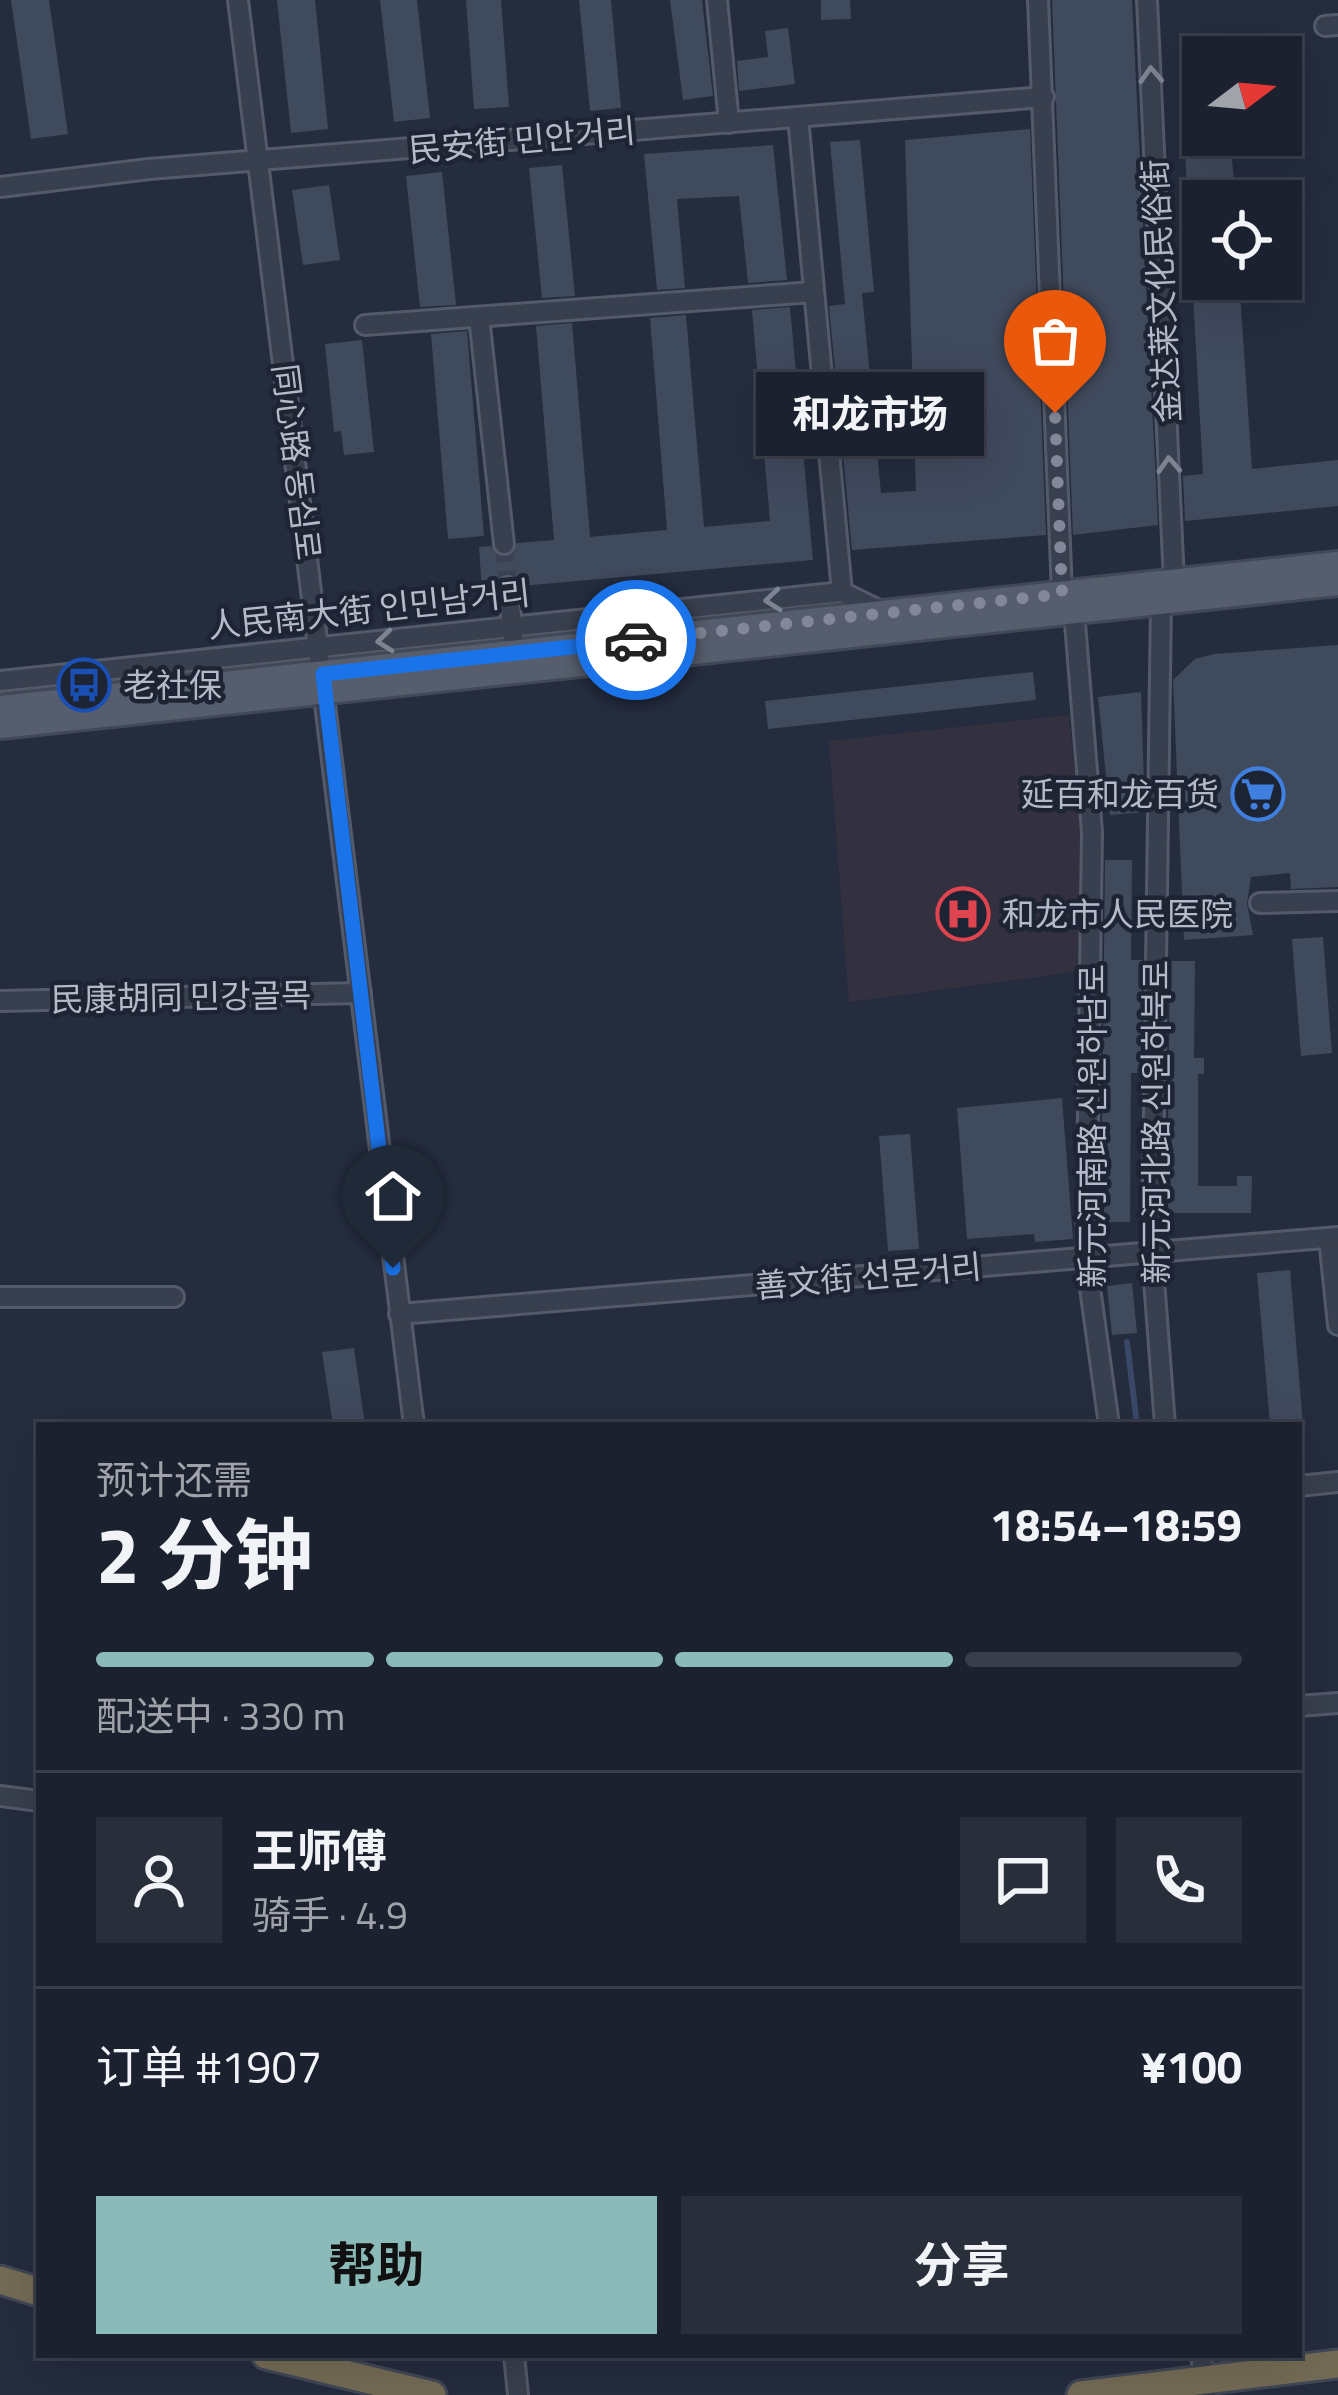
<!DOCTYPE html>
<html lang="zh">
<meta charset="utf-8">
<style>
body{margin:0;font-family:"Titillium Web","Noto Sans SC","Noto Sans KR",sans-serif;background:#282e3a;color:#f1f3f6;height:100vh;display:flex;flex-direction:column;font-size:45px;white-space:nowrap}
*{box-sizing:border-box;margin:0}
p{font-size:39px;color:#a0a3aa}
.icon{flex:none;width:66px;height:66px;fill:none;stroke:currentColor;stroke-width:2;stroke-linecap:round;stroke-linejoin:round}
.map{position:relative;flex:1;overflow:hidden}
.sheet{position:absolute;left:36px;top:1422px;width:1266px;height:936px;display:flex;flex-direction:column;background:#1b212e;border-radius:0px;box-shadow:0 12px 48px #0002,0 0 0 3px #393e4a}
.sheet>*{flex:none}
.needle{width:78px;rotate:74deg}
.buttons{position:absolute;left:1182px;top:36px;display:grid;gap:24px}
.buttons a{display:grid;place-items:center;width:120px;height:120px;border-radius:0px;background:#1b212e;box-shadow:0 12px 48px #0002,0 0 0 3px #393e4a;font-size:60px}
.pin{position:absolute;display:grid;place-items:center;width:102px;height:102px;color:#fff;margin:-123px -51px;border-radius:50% 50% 50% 0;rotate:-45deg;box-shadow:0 0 12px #0007}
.pin .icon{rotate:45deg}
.courier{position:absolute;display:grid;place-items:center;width:120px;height:120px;margin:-60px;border:9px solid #1a73e8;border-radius:50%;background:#fff;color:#222;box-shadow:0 3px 15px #0007}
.bubble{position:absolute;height:84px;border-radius:0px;background:#1b212e;box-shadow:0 12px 48px #0002,0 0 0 3px #393e4a;font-size:39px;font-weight:700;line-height:84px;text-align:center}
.summary em{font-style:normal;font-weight:700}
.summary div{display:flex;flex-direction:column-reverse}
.summary{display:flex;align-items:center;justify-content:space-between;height:204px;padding:0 60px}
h1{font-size:78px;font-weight:700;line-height:90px}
.bar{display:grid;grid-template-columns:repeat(4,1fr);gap:18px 12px;align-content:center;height:144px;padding:0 60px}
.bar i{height:15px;border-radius:9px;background:#393e4a}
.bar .selected{background:#8bbbb9}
.bar p{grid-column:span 4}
.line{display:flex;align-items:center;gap:30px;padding:0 60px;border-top:3px solid #393e4a}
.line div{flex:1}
.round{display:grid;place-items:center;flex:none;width:126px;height:126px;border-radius:0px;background:#282e3a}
.primary-button{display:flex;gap:24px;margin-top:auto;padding:24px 60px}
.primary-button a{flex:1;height:138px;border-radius:0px;background:#8bbbb9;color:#111;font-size:48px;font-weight:700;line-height:138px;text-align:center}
.primary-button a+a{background:#282e3a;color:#f1f3f6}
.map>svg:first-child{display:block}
.medical{fill:#33303f}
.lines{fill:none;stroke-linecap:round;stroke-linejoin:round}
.stream{stroke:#394867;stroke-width:6}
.building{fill:#404a5d}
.minor-tunnel{stroke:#3a4153;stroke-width:18;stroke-dasharray:18 9;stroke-linecap:butt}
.minor-casing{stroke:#535a69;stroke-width:24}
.major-casing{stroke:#414857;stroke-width:30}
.highway-casing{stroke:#404756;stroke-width:33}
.minor{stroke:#383f4e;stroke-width:18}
.major{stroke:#565e6e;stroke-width:24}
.highway{stroke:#746b55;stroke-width:27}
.oneway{stroke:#7c8392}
.done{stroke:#828898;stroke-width:12;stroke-dasharray:0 21.6}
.route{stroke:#1a73e8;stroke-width:15}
.labels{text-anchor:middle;stroke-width:9;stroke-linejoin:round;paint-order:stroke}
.street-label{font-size:33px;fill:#b4bac9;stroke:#1d2433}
.poi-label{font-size:33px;fill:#b4bac9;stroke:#1d2433;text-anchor:start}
</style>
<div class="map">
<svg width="1338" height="2395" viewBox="0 0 1338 2395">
<rect width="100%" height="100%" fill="#242c3e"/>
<polygon class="medical" points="1069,715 1083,857 1082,971 849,1002 829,741"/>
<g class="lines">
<polyline class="stream" points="1127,1342 1137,1425"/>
</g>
<g class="building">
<polygon points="11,0 49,0 68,134 31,139"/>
<polygon points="277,0 315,0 328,129 291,133"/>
<polygon points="380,0 417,0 430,118 394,122"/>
<polygon points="466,0 501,0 509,107 474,109"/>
<polygon points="579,0 611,0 621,108 590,111"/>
<polygon points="670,0 702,0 713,96 683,100"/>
<polygon points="821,0 850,0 851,19 821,20"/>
<polygon points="1052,0 1132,0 1158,525 1073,535"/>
<polygon points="788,28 795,84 739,91 737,61 768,57 765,31"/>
<polygon points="1203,97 1203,135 1230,135 1235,195 1233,201 1203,201 1203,279 1239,279 1252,469 1338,460 1338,506 1185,521 1183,476 1203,474 1182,99"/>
<polygon points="1030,129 1046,535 852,550 829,306 845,304 830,142 860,140 874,292 862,293 881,493 916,491 905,140"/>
<polygon points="773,145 787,280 748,283 739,196 677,199 685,288 657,290 644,154"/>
<polygon points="562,165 575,296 542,298 529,168"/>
<polygon points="442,172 456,305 420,307 406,176"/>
<polygon points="329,185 340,260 303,265 292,190"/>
<polygon points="790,307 813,560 521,586 508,574 499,577 495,589 482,590 479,547 491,546 504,557 517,543 554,540 536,326 572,323 590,537 667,530 650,318 686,315 704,527 770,521 752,310"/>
<polygon points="467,331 484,536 448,539 431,334"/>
<polygon points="362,340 374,452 344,455 341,431 334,432 325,344"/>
<polygon points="1338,645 1338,887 1291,889 1290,873 1251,877 1247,904 1253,935 1184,940 1173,680 1195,659 1214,654"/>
<polygon points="1033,672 1036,700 768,729 765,701"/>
<polygon points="1141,692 1145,812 1110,815 1098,697"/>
<polygon points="1105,860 1132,860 1131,960 1143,960 1141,1073 1131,1073 1130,1222 1101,1222"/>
<polygon points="1323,937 1332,1053 1301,1056 1292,939"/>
<polygon points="1170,961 1195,961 1194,1058 1204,1058 1204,1074 1198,1074 1198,1186 1237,1186 1237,1176 1252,1176 1251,1213 1167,1213"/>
<polygon points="1062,1098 1073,1239 1035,1242 1034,1234 967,1239 957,1108"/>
<polygon points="910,1134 919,1249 888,1251 879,1136"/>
<polygon points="1290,1270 1303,1425 1270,1425 1257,1273"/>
<polygon points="1132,1283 1137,1333 1112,1335 1107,1286"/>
<polygon points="354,1348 365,1425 333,1425 322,1352"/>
</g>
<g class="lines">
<polyline class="minor-tunnel" points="504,544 508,587"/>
<g class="minor-casing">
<g id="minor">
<polyline points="238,0 414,1425"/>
<polyline points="717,0 729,123"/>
<polyline points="1038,0 1062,594"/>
<polyline points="1147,0 1174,582"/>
<polyline points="1325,26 1338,25"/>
<polyline points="798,117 842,592"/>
<polyline points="0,187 149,169 1044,97"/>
<polyline points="479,317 504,544"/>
<polyline points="365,325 814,292"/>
<polyline points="508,587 513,636"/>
<polyline points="1161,602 1152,1254 1165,1425"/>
<polyline points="1074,611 1092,832 1086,1259 1109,1425"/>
<polyline points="0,681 842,592 885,613"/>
<polyline points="1260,903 1338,901"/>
<polyline points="0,1001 361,993"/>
<polyline points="1329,1238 1338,1325"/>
<polyline points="0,1297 174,1297"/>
<polyline points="399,1314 1338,1237"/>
<polyline points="1299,1486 1338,1482"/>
<polyline points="1299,1706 1338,1703"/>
<polyline points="0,1796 39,1801"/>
<polyline points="514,2355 518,2395"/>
<polyline points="1201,2355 1206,2395"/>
</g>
</g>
<g class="major-casing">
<g id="major">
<polyline points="0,708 1338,564"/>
<polyline points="0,726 1338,583"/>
</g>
</g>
<g class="highway-casing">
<g id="highway">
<polyline points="0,2280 39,2292"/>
<polyline points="266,2355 432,2395"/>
<polyline points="1081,2395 1338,2364"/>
</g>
</g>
<use href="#minor" class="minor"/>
<use href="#major" class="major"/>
<use href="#highway" class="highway"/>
</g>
<defs><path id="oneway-chevron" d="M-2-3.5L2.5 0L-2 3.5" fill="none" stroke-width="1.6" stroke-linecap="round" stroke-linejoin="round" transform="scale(3)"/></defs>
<g class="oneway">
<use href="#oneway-chevron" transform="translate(1151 75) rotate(-93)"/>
<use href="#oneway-chevron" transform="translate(1169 465) rotate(-93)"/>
<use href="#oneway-chevron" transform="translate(773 600) rotate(174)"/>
<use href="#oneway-chevron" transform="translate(385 641) rotate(174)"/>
</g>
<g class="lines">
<polyline class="done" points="636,640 1062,594 1055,413"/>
<polyline class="route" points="393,1268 323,674 636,640"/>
</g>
<defs>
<g id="bus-ring" transform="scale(2.7)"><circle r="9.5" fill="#1d2433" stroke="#1a4fb4" stroke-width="1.5"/><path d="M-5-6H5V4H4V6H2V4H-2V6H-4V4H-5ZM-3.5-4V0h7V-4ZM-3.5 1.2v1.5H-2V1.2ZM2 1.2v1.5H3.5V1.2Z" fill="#1a4fb4"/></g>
<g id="supermarket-ring" transform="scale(2.7)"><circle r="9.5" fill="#1d2433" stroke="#3f7fe0" stroke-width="1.5"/><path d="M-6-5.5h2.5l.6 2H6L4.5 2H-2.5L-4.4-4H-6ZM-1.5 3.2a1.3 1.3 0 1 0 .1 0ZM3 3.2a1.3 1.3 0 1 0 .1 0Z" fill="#3f7fe0"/></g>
<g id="hospital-ring" transform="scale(2.7)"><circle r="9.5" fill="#1d2433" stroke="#e0444e" stroke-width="1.5"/><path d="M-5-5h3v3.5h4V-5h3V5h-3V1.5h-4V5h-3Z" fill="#e0444e"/></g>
</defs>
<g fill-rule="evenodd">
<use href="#bus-ring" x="84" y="685"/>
<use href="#supermarket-ring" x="1258" y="794"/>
<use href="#hospital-ring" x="963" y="914"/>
</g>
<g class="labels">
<g class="street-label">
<text transform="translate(522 140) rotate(-5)" y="12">民安街 민안거리</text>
<text transform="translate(1161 291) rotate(-93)" y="12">金达莱文化民俗街</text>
<text transform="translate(297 462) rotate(83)" y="12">同心路 동심로</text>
<text transform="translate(369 609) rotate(-6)" y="12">人民南大街 인민남거리</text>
<text transform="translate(181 997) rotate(-1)" y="12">民康胡同 민강골목</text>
<text transform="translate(1156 1122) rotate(-90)" y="12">新元河北路 신원하북로</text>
<text transform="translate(1092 1126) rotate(-90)" y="12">新元河南路 신원하남로</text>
<text transform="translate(868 1276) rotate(-5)" y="12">善文街 선문거리</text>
</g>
<g class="poi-label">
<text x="123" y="697">老社保</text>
<text x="1219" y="806" text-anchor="end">延百和龙百货</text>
<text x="1002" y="926">和龙市人民医院</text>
</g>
</g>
</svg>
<div class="buttons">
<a><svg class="needle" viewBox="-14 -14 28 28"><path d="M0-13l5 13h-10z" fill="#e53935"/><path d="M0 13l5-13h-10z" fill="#a0a3aa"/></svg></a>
<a><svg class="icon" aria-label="locate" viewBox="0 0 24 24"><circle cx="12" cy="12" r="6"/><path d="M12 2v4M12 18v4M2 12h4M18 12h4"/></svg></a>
</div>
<div class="pin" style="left:1055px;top:413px;background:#ea580c"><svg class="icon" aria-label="bag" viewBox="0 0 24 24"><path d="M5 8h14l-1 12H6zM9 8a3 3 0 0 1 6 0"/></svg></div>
<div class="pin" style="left:393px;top:1268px;background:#1f2937"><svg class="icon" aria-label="home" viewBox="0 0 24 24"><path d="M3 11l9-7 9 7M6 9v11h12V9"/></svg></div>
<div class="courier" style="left:636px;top:640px"><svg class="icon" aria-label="car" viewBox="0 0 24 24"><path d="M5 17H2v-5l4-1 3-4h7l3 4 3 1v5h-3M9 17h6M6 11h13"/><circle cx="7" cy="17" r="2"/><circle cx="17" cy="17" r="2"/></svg></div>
<div class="bubble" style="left:756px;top:372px;width:228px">和龙市场</div>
<section class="sheet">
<div class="summary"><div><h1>2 分钟</h1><p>预计还需</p></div><em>18:54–18:59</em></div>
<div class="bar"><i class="selected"></i><i class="selected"></i><i class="selected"></i><i></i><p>配送中 · 330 m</p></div>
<div class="line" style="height:216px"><a class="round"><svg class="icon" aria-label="person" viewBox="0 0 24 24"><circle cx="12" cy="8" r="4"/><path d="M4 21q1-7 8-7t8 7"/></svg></a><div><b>王师傅</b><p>骑手 · 4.9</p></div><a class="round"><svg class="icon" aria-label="chat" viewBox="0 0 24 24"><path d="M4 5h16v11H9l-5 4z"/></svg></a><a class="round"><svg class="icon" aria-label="phone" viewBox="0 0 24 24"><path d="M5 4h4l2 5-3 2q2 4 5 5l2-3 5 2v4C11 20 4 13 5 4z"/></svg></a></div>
<div class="line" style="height:156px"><div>订单 #1907</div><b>¥100</b></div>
<div class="primary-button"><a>帮助</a><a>分享</a></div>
</section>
</div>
